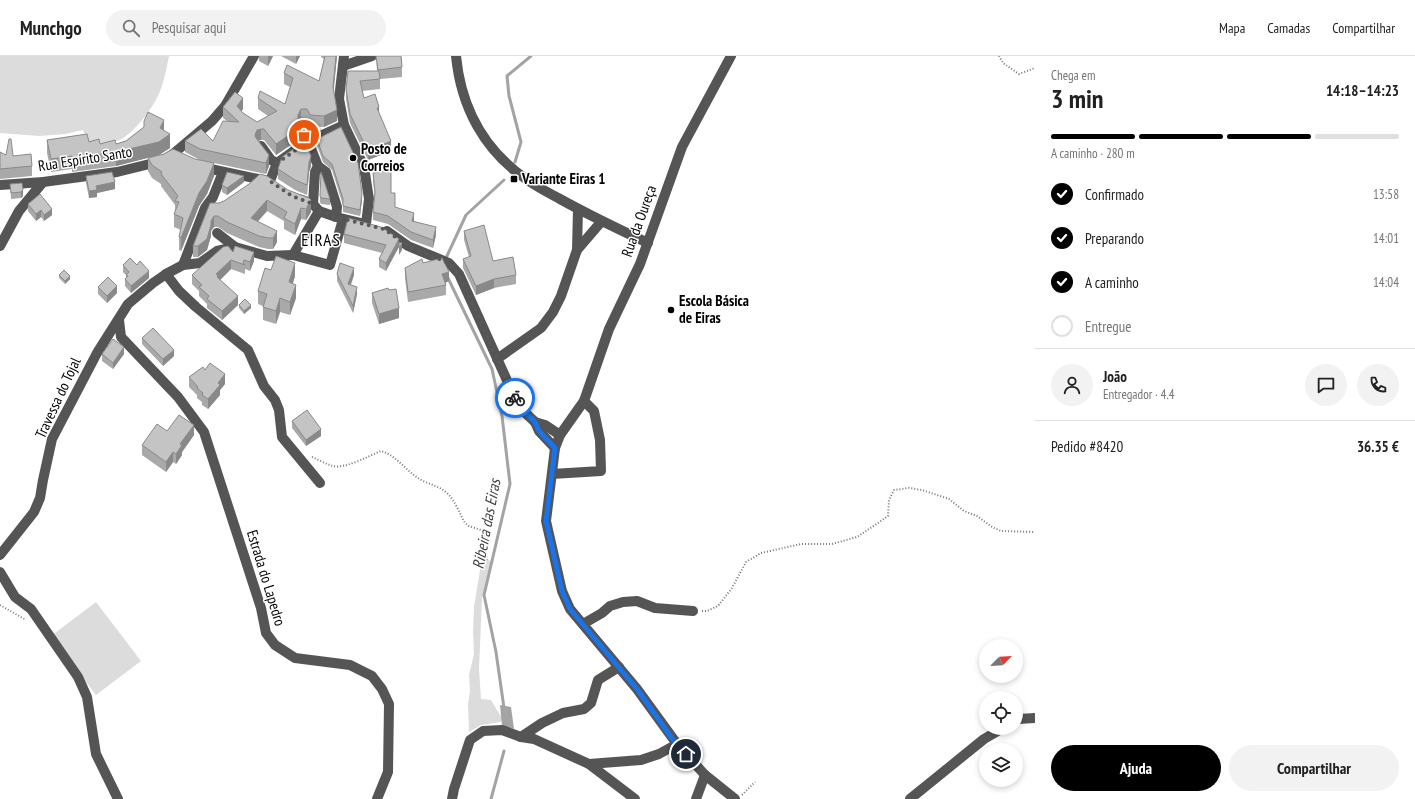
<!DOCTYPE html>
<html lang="pt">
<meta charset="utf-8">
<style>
body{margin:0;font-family:"PT Sans Narrow",sans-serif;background:#f2f2f2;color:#222;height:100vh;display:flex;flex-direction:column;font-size:15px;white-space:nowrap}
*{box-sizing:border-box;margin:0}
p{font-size:13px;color:#767676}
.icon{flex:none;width:22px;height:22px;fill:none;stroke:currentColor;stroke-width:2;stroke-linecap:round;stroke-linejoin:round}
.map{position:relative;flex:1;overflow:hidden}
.details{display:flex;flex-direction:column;background:#fff;width:380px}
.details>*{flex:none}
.needle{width:26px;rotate:66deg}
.buttons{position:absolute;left:979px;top:583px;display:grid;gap:8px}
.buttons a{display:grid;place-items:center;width:44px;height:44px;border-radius:50%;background:#fff;box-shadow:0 2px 6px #0003;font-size:20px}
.pin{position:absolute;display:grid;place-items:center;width:34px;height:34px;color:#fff;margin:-17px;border:2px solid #fff;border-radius:50%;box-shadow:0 1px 4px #0007}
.courier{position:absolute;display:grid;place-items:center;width:40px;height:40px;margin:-20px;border:3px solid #1a73e8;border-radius:50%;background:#fff;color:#222;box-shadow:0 1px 5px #0007}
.overview em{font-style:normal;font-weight:700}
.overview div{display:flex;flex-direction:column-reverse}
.overview{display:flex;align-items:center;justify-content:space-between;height:68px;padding:0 16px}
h1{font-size:26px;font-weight:700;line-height:30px}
.bar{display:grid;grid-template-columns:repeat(4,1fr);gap:6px 4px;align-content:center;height:48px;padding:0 16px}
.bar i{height:5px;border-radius:3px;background:#e0e0e0}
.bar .on{background:#000}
.bar p{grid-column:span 4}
.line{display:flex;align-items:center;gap:10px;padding:0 16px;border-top:1px solid #e0e0e0}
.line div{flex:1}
.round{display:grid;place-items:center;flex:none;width:42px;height:42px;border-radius:21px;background:#f2f2f2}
ol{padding:0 16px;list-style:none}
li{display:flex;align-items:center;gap:12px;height:44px}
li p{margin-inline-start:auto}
li .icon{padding:4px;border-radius:50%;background:#000;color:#fff;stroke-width:4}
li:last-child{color:#767676}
li i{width:22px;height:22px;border:2px solid #e0e0e0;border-radius:50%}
.primary-button{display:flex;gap:8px;margin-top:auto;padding:8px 16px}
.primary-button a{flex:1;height:46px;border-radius:24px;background:#000;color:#fff;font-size:16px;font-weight:700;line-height:46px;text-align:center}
.primary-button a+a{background:#f2f2f2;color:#222}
header{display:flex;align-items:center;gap:24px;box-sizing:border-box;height:56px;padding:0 20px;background:#fff;border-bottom:1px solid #e0e0e0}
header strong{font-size:19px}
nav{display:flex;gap:22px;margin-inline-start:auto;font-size:14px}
.search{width:280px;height:36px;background:#f2f2f2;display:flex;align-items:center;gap:10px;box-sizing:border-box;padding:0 14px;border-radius:22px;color:#767676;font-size:15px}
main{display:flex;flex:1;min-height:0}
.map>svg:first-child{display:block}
.green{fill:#dcdcdc}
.water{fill:#a3a3a3}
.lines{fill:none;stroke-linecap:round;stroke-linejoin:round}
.stream{stroke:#a3a3a3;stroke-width:3}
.path{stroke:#777;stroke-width:2;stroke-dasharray:1 2;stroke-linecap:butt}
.minor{stroke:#555;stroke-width:10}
.wall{fill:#a9a9a9}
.shaded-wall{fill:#898989}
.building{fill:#c4c4c4;stroke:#898989}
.done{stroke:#595959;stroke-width:4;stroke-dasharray:0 7.2}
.route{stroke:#1a73e8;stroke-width:5}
.poi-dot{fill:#000;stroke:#fff;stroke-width:1.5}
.labels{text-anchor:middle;stroke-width:3;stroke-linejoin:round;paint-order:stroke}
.poi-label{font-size:15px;font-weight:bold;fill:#000;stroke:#fff;text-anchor:start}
.street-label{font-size:15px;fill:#000;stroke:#fff}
.water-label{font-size:16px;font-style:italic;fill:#444;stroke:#fff}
.quarter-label{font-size:17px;letter-spacing:1px;fill:#000;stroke:#fff}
</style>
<header>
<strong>Munchgo</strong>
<div class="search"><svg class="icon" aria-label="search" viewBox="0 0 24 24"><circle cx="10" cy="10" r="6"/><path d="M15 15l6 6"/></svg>Pesquisar aqui</div>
<nav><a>Mapa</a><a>Camadas</a><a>Compartilhar</a></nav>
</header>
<main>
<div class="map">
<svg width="1035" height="743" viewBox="0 0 1035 743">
<rect width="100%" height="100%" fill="#fff"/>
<g class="green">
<path d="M0,0H169C167,10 165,20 162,30C156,48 141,68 126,80C117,87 102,89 91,92L83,74L65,78L39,80L0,77Z"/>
<polygon points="482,502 491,505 482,542 479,613 481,643 491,644 503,664 500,666 481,669 469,676 468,648 470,635 469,619 474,598 473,576 474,551"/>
<polygon points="96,546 141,605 96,639 51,580"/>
</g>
<polygon class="water" points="500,649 511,651 514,673 502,670"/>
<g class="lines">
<g class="stream">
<polyline points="515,106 521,86 509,40 507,20 531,0"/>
<polyline points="447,200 466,159 504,124"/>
<polyline points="447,220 492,313 502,360 510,428 484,539 496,596 504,652"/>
<polyline points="491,743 504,695"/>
</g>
<g class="path">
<polyline points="999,0 1003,7 1019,18 1035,12"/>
<path d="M312,401C319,404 326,408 333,410C345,413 369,400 381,395C398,400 407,417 423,425C432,429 441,431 448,438C455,445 460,458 465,467L469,470L484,475L487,506"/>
<polyline points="0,549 26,564"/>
<polyline points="702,555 707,555 718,550 732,532 746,506 761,497 801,488 832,488 857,481 878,467 888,460 889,444 894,434 909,432 922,434 949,443 964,455 977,460 992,471 1001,475 1035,476"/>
<polyline points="742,739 755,726"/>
</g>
<g class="minor">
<polyline points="344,0 339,43 344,69 364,111 369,143 366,168"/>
<path d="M456,0C461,51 484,94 526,123C537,131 549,137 560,143C589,159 618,173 648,187"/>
<polyline points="731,0 682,91 640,208 609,273 584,345 560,379 555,392 546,465 562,535 570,553 637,633 677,688 705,719 735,743"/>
<polyline points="343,10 372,0"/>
<polyline points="304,70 305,87"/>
<polyline points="308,85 318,110 315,116 313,148"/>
<polyline points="261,90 271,104 277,107"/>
<polyline points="318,110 326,116 337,151 336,161"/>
<polyline points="201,111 268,125"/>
<polyline points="270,125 277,107 305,87 344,69"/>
<polyline points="0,129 43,126 117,116 162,105 173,98 212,65 225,50 254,0"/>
<polyline points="299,143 313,148 319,155 336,161 361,167"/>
<polyline points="319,155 293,199 330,209 343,163"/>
<polyline points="387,175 408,190 449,207 459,218 519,351 535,366 539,375 555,392"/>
<polyline points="217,177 235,191"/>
<polyline points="0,190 19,155 43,126"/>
<polyline points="577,194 601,166"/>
<polyline points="183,209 205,152 213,141 223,116"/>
<polyline points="166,218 179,235 196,251 248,294 264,330 275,344 279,354 282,381 320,427"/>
<polyline points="119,264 121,281 178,341 204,376 261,552 266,577 275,589 295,602 350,609 372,620 382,633 389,648 388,716 377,743"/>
<polyline points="497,303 541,272 553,256 561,240 577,194 578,153"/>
<polyline points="535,366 545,369 560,379"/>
<polyline points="552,418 601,415 600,384 594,355 584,345"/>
<polyline points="0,499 34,456 40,442 43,424 52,383 97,297 128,248 153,227 166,218 183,209 200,207 217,195 235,191 267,200 293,199"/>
<polyline points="0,516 15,541 31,553 78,621 87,641 96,698 118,743"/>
<polyline points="583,568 602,557 610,550 623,546 637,545 655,552 693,555"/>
<polyline points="1016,664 1018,663 1035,662"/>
<polyline points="521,681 542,667 563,657 584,653 591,647 598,624 619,611"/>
<polyline points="589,708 641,704 659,698 677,688"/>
<polyline points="452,743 454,733 470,684 483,675 502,674 521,681 534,683 589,708 635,743"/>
<polyline points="696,743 705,719"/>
<polyline points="910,743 984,683 1003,672"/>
</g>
</g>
<g class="wall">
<polygon points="259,0 273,0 268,10 259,5"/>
<polygon points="281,0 300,0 296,8"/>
<polygon points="321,0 337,0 333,36 337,65 324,71 310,70 307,64 301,64 298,69 298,84 276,99 264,84 261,84 257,85 269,110 266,118 200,104 185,96 185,85 213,85 227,65 223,62 223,51 243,53 241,55 243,57 257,66 268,60 258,53 258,42 285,48 290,31 284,28 284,17 319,25 324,3 321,1"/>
<polygon points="376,0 401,0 402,11 402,21 380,23 380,33 362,35 364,42 379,58 391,95 368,104 350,67 346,43 346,33 377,15"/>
<polygon points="144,65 164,74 170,92 159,99 116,110 72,116 72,113 51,116 47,97 47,84 89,86 100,88 116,88 126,85 144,71"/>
<polygon points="317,83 362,143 360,160 343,156 343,149 332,114 323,106 317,89"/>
<polygon points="0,96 6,99 13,100 32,110 32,120 0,123"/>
<polygon points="148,102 214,120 207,138 199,150 181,195 179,194 179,181 181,174 174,171 174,158 175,155 175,149 161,130 161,128 152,122 148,115"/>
<polygon points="311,110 309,116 307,139 295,134 278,123 278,113"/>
<polygon points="373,117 391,137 395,151 414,165 436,179 433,192 411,184 388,168 373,164 373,156 375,140 373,125"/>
<polygon points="86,120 115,133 97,137 97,141 89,142 86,127"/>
<polygon points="244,126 227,139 222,136 222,129"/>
<polygon points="10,128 23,134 23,140 21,142 11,143"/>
<polygon points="249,128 311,156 306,164 301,163 295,179 284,173 284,165 267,155 258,165 277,186 273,193 268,193 259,191 227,177 218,171 214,171 211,175 211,180 207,194 198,201 193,201 193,190 219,147 224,145"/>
<polygon points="320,140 330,143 330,149 321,148 320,146"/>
<polygon points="28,148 52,159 44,165 41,161 36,165 28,155"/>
<polygon points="464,175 493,205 516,219 516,228 494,232 476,239 463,212 463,203 469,201 464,184"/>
<polygon points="344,178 399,183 386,215 379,211 379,203 382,197 344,187"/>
<polygon points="233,196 254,205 250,215 245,213 245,218 231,213 220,224 238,249 222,264 207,252 207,248 199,240 199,235 192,228 192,219"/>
<polygon points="123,209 149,222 131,237 125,230 125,223 126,222 126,219 123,216"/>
<polygon points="405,212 449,225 445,227 446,229 446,239 408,246 405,222"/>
<polygon points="271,214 295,220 293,227 296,242 290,259 280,256 276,268 263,264 263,250 258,248 258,235"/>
<polygon points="337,218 354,219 351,229 357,238 353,257 337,225"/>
<polygon points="59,219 70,223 65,228 59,222"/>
<polygon points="98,231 117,237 107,247 98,238"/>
<polygon points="389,234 399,262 379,268 372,247 372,237"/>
<polygon points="239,249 251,252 244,258 239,252"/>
<polygon points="142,282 174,300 163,310 142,288"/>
<polygon points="102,298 124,298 113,313 102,305"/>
<polygon points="205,314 225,328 220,334 220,339 208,353 202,349 202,346 197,342 197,339 189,331 189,321"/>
<polygon points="292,365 321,380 306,390 292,372"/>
<polygon points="167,375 194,379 182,396 182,399 176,408 173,406 166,416 142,399 142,389"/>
</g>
<g class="shaded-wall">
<polygon points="268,0 273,0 268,10"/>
<polygon points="296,0 300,0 296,8"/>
<polygon points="336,0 337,0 333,42 333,31"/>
<polygon points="243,42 243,53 237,61 237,50"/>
<polygon points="379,51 379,60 377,52"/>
<polygon points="301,53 301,64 298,70 298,59"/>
<polygon points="337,54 337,65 324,71 324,60"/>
<polygon points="164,64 164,78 160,72"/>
<polygon points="261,73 261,84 257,85 255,90 255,79 257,74"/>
<polygon points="298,73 298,84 276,99 276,88"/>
<polygon points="170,78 170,92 159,99 116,110 116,96"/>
<polygon points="391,85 391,95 368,104 368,95"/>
<polygon points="269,99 269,110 266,118 266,107"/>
<polygon points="311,100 311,110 309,116 307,139 309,106"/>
<polygon points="214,107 214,120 207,138 199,150 181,195 181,182 199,137"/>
<polygon points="244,120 244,126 227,139 227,132"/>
<polygon points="115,126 115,133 97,137 97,141 89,142 89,135 96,130"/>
<polygon points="23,134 23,140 21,142 21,136"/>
<polygon points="362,137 362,143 360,160 360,154"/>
<polygon points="267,144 267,155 251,173 251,162"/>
<polygon points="311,144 311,156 306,164 306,153"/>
<polygon points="301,152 301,163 295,179 295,168"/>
<polygon points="52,153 52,159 44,165 44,159"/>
<polygon points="41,154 41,161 36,165 36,158"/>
<polygon points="414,157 414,165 412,173 412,165"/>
<polygon points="214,160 214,171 211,175 211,180 207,194 198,201 198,190"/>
<polygon points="436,171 436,179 433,192 433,184"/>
<polygon points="277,175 277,186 273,193 273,182"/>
<polygon points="399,183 399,191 386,215 386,207"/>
<polygon points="402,187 402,194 399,199 399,192"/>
<polygon points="254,196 254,205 250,215 250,206"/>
<polygon points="231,204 231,213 218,226 216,218"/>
<polygon points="295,207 295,220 289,239 289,226"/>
<polygon points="354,212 354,219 348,235 348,228"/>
<polygon points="149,215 149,222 131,237 131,230"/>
<polygon points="449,216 449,225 442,228 442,218"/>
<polygon points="70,220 70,223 65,228 65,225"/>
<polygon points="494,223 494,232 476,239 476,230"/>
<polygon points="296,229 296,242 290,259 290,246"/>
<polygon points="117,230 117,237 107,247 107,240"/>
<polygon points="357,231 357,238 353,257 353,250"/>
<polygon points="238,240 238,249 222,264 222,255"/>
<polygon points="280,242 280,256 276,268 276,255"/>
<polygon points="251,249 251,252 244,258 244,255"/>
<polygon points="399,252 399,262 379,268 379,258"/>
<polygon points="124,291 124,298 113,313 113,307"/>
<polygon points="174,294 174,300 163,310 163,303"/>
<polygon points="225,318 225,328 220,334 220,339 208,353 208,343 218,327"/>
<polygon points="194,369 194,379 182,396 182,399 176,408 176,398 180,388"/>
<polygon points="321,373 321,380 306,390 306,384"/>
<polygon points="173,396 173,406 166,416 166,406"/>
</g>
<g class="building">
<polygon points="325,0 336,0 333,31 337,54 324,60 310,59 307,53 301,53 298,59 298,73 276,88 264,73 261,73 257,74 255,79 256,82 269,99 266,107 200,93 185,85 201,73 213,85 223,65 239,66 223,51 235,36 243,42 237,50 243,57 257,66 277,55 258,42 260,35 285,48 293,22 284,17 287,9 319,25"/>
<polygon points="376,0 401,0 402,11 378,14"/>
<polygon points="348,15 379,15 380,23 360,25 364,42 375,38 379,51 377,52 391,85 368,95 350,58 346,33"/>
<polygon points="148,56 164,64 160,72 170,78 159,86 116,96 72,102 72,100 51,103 47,84 87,78 89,86 99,83 100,88 115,84 116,88 126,85 144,71 144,65"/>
<polygon points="341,71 358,107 362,137 360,154 343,150 343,143 332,108 323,100 317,83"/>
<polygon points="9,83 11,83 13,100 31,98 32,110 0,113 0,96 6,99"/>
<polygon points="305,85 311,100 309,106 307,129 295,124 278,113 282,101"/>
<polygon points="173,93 195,103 214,107 207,125 199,137 181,182 179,181 183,162 174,158 179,146 175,145 178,140 161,118 162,116 152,109 148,102 164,98"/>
<polygon points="391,114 391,137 395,137 395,151 414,157 412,165 436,171 433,184 411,176 388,160 373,156 375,136 373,117"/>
<polygon points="112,116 115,126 96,130 97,134 89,135 86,120"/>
<polygon points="227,116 244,120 227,132 222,129"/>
<polygon points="321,116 330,143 321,142 320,140"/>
<polygon points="260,118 267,120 288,134 309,142 311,144 306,153 301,152 295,168 284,162 287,156 267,144 251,162 277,175 273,182 268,182 259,180 227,166 218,160 214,160 211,165 211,169 207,183 198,190 193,190 210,147 219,147 224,145 249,128"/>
<polygon points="22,127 23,134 21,136 11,137 10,128"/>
<polygon points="40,138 52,153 44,159 41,154 36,158 28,148"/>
<polygon points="348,162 381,171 399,183 386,207 379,203 386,189 344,178"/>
<polygon points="484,169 493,205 513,201 516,219 494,223 476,230 463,203 471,200 464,175"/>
<polygon points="399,185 402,187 399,192"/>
<polygon points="228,190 233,196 235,190 254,196 250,206 244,204 243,207 245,209 231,204 216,218 218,220 217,221 238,240 222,255 207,243 209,240 199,231 202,229 192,219 223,191"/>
<polygon points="276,200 295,207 289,226 296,229 290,246 280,242 276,255 263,251 267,238 258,235 265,212 271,214"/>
<polygon points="130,202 137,209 140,205 149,215 131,230 125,223 128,220 126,219 129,216 123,209"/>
<polygon points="442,202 449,216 442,218 446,229 408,236 405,212 422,203 423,207"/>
<polygon points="340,207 354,212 348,228 357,231 353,250 337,218"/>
<polygon points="64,214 70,220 65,225 59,219"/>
<polygon points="108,221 117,230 107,240 98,231"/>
<polygon points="388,232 389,234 396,233 399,252 379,258 372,237"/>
<polygon points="245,243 251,249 244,255 239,249"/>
<polygon points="153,272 174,294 163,303 142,282"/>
<polygon points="113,283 124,291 113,307 102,298"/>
<polygon points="210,307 225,318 218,327 220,329 208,343 202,339 203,337 197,332 198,331 189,321 203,311 205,314"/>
<polygon points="307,354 321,373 306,384 292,365"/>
<polygon points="179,359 194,369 180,388 182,389 176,398 173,396 166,406 142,389 157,368 167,375"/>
</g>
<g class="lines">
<polyline class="done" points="304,79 306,87 277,107 270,125 292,140 313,148 319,155 336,161 384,173 408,190 449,207 459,218 515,342"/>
<polyline class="route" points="515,342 519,350 535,366 539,375 555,392 546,465 562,535 570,553 637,633 676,688 686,698"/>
</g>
<g class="poi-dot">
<circle cx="353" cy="102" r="4"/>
<rect x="510" y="119" width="8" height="8" rx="2"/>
<circle cx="671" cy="254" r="4"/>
</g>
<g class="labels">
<g class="poi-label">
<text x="361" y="98">Posto de<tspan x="361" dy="17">Correios</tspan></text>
<text x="522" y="128">Variante Eiras 1</text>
<text x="679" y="250">Escola Básica<tspan x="679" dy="17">de Eiras</tspan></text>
</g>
<g class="street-label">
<text transform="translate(85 103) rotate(-9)" y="5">Rua Espírito Santo</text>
<text transform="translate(639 165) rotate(-70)" y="5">Rua da Oureça</text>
<text transform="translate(58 342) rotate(-65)" y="5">Travessa do Tojal</text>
<text transform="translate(266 522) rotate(73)" y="5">Estrada do Lapedro</text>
</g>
<g class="water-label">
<text transform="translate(486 468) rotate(-79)" y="6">Ribeira das Eiras</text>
</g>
<g class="quarter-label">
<text x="321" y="190">EIRAS</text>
</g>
</g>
</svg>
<div class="buttons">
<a><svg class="needle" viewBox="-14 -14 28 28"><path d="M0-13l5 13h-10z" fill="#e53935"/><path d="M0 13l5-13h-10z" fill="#767676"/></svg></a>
<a><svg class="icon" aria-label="locate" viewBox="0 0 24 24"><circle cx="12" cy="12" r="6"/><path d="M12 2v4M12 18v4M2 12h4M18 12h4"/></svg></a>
<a><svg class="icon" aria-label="layers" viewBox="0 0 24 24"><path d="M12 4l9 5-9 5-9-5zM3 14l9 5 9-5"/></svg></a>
</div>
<div class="pin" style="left:304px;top:79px;background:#ea580c"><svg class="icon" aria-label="bag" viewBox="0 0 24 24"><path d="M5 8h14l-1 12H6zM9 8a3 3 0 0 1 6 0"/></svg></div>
<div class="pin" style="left:686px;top:698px;background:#1f2937"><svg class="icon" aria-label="home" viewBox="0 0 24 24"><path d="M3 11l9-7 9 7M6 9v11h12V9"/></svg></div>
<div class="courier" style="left:515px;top:342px"><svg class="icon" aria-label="bike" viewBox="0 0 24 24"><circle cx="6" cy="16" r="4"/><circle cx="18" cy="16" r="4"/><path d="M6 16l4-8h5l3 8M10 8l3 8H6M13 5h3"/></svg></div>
</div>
<section class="details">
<div class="overview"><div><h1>3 min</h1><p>Chega em</p></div><em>14:18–14:23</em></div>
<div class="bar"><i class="on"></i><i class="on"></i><i class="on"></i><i></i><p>A caminho · 280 m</p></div>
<ol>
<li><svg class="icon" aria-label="check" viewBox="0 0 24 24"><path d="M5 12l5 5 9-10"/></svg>Confirmado<p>13:58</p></li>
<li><svg class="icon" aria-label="check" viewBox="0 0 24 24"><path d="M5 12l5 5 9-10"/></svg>Preparando<p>14:01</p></li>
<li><svg class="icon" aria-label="check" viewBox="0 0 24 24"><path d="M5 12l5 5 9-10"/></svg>A caminho<p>14:04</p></li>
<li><i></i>Entregue</li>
</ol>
<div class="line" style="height:72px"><a class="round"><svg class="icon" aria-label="person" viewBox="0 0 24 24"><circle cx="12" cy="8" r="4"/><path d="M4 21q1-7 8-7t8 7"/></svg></a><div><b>João</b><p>Entregador · 4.4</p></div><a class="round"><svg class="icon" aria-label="chat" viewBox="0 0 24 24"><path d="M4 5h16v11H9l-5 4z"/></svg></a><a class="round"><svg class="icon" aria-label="phone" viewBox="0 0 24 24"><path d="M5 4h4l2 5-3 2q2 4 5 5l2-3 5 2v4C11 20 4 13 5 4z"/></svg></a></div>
<div class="line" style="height:52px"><div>Pedido #8420</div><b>36.35 €</b></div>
<div class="primary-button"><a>Ajuda</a><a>Compartilhar</a></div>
</section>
</main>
